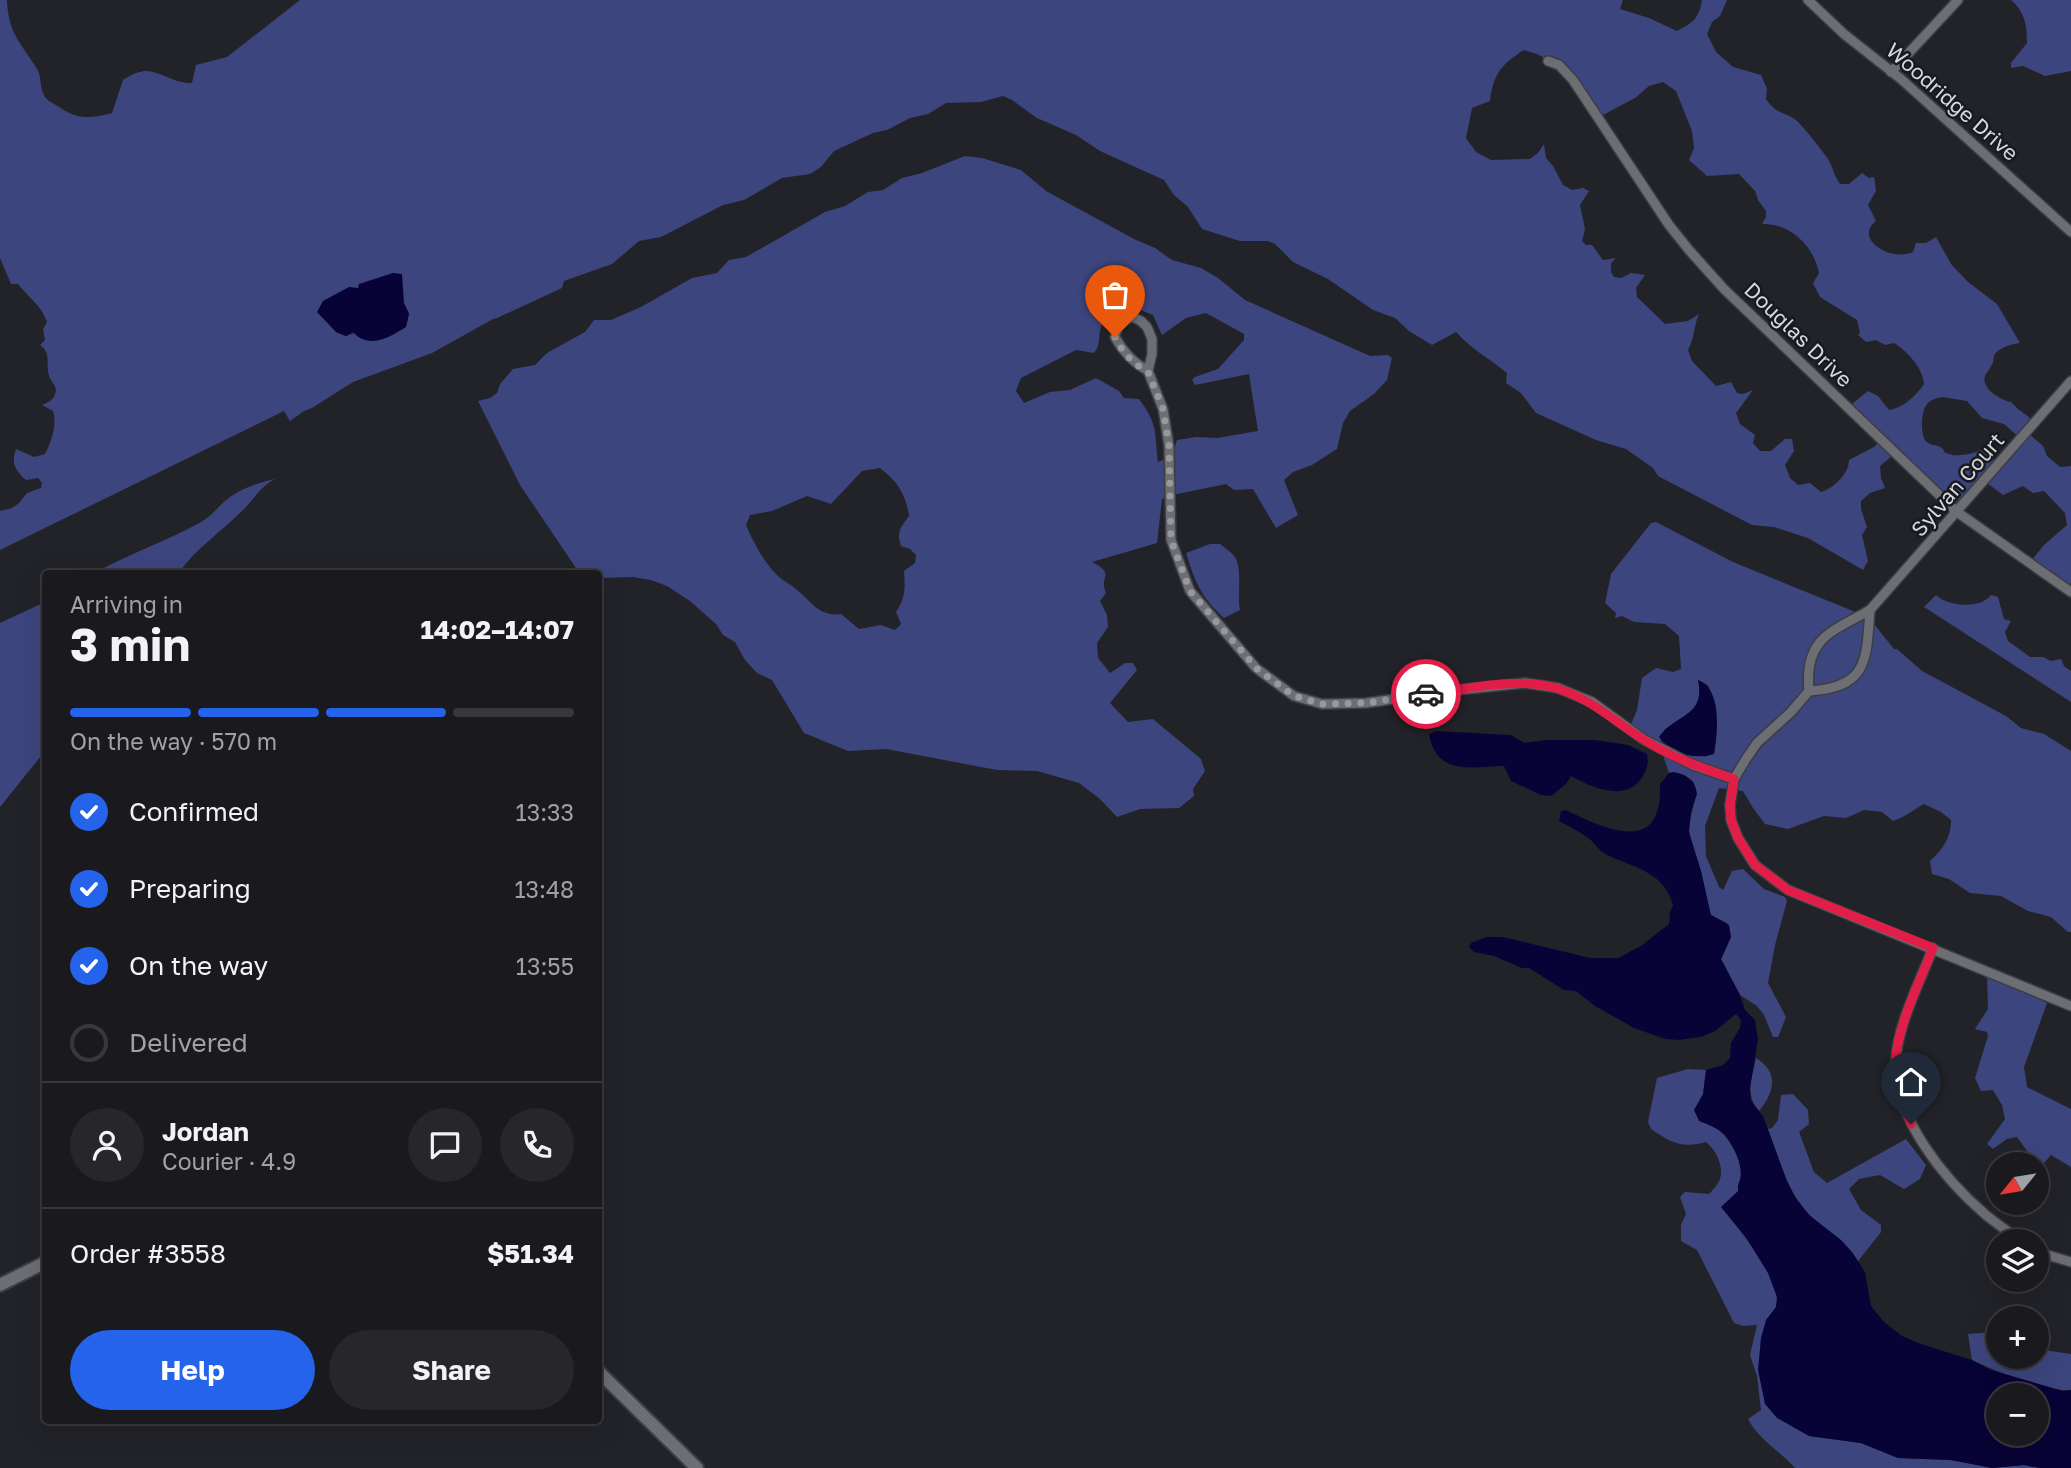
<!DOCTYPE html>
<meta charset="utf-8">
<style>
body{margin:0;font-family:"Golos Text",sans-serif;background:#27272b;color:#f1f3f6;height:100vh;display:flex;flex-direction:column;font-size:26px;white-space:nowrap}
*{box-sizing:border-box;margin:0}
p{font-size:23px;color:#9fa1a4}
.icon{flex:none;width:38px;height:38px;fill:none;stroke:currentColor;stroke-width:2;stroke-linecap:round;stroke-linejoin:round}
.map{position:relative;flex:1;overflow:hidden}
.drawer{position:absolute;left:42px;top:570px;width:560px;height:854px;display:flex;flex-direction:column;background:#1a1a1e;border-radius:7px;box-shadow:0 7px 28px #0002,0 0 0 2px #38383c}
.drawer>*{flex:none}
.needle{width:46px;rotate:240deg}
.buttons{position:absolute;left:1986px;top:1152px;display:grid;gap:14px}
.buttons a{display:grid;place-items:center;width:63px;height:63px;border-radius:50%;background:#1a1a1e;box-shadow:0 7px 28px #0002,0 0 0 2px #38383c;font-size:35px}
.pin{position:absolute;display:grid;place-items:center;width:60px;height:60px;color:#fff;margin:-72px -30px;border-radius:50% 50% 50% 0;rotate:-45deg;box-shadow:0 0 7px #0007}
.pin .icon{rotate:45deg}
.courier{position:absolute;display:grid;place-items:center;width:70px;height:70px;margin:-35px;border:5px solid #e11d48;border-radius:50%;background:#fff;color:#222;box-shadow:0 2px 9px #0007}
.headline em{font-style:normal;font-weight:700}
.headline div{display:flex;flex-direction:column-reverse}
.headline{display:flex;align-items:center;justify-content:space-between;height:119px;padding:0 28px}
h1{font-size:46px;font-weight:700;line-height:52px}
.bar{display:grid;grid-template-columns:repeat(4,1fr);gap:10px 7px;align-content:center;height:84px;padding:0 28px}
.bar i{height:9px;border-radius:5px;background:#38383c}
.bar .current{background:#2563eb}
.bar p{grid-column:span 4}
.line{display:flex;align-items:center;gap:18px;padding:0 28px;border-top:2px solid #38383c}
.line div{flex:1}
.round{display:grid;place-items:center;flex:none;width:74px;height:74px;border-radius:37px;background:#27272b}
ol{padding:0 28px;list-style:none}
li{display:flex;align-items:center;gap:21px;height:77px}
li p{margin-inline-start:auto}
li .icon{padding:7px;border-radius:50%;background:#2563eb;color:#fff;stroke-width:4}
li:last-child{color:#9fa1a4}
li i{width:38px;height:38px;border:4px solid #38383c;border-radius:50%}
.action{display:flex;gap:14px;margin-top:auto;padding:14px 28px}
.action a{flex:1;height:80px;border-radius:42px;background:#2563eb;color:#fff;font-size:28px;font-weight:700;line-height:80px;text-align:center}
.action a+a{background:#27272b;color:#f1f3f6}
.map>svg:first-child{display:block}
.forest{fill:#3d457e;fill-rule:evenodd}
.water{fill:#080336;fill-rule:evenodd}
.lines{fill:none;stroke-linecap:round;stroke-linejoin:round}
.street-casing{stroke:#3c3d42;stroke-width:12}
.secondary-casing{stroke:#3c3d42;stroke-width:16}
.street{stroke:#6c6e74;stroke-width:9}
.secondary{stroke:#6c6e74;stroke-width:12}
.done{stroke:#98999d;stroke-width:7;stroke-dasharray:0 12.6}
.route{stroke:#e11d48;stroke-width:9}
.labels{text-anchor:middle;stroke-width:5;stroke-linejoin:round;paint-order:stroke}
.street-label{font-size:21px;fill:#d7d8dc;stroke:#181a1f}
</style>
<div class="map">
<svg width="2071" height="1468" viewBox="0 0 2071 1468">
<rect width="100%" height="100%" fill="#222328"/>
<g class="forest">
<path d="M0,0H7C8,33 21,43 37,69C42,77 39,86 44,95C46,100 51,102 56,105C77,120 88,119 112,113L123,80C128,77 134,73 140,72C155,67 175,85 192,83L196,65L227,57L300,0H1623L1620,9L1649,18L1677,31C1694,22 1699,18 1702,0H1727L1720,16L1712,22L1707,34L1716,52L1733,67L1761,75L1767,89L1766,99C1778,117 1790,112 1800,124C1810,135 1820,148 1828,159C1833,167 1834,176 1840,184H1849L1862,173L1869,178L1874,177L1876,191L1868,205L1876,221C1853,239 1891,262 1913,252L1916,243H1926L1936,237L1951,264L1968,282L1997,304L2020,343C2012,344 1997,348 1994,356C1993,359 1994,363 1991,366C1990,369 1986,373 1985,376C1981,389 2001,400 2011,402L2018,409L2034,421L2028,433L2043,446L2047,456L2060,467L2071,466V583L2067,587L2031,561L2044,545L2067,525L2065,513L2044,491L2033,493L2023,486L2003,495L1987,483L1960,509L1897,452L1880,466L1881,478L1885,488L1870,493L1861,501V509L1867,527L1862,535L1868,561L1863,570L1808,538L1774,527L1752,525L1658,476L1653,468L1626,449L1596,440L1536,413L1521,393L1506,383L1507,373C1490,359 1471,349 1456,332L1432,345L1409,331L1395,318L1373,310L1328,279L1293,262L1275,244L1268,241H1240L1202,229L1188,207L1174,195L1164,180L1100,151L1076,135L1037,118L1012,100L1003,96L981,102L946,103L928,114L910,118L887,130L873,133L834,151L821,167L810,174L782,178L744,200L723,205L661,237L639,241L612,264L564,281L562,288L495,319V318L432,353L353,382L312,408L304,411L290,421L284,411L0,550V511L12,508L19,503L27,493L41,488L42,483L38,478L26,480C15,470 11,464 16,449L34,457L45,454C52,441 57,425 53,411L42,405C47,403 54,400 55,394C58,386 52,384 50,378C44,366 53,354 40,345L45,340L43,329L47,322C41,305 29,298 18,284H11L0,258ZM1524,50L1537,54L1568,71L1601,116L1635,98L1649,86L1663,82L1676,91L1692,131L1694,148L1689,160L1707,176L1739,174L1755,191L1758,200L1766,211V217L1762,224C1791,223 1814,247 1819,273L1813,283L1820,297L1857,320L1860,333L1858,335L1866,342L1876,340L1885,345L1894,343C1907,351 1923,368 1924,384C1916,396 1903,408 1889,410L1878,396L1868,391L1852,404L1851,407L1882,439L1874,447L1849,460C1849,474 1834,488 1821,492L1810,483L1798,485L1790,478L1785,465L1794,451L1792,439H1785L1771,451H1760L1753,443L1755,435L1740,424L1736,413L1753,390L1743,394L1737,393L1731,382L1716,386L1692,361L1688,350C1695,337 1693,328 1699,314L1688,321L1665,324L1637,297L1636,288L1645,275L1631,273L1621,278L1614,277L1611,272V263L1616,258L1603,260L1592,245H1586L1582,241L1585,229L1580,205L1589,191L1583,188L1572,190L1563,185L1553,166L1546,158L1544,144L1538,153L1530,159L1491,160L1476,152L1466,138L1472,108L1490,101C1493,75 1501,64 1524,50ZM358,288L404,303L409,314L346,336L336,332ZM1943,397L1967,401L1982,418L2004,424L2020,438L1998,464L1981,450C1973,454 1958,457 1949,454C1940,451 1948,452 1940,447C1936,444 1929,446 1925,440C1920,432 1921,409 1928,403C1932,399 1938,398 1943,397Z"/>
<path d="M2011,0H2071V71L2045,76L2023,66L2011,68V63L2027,43C2027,26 2025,12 2011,0Z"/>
<path d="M965,156L982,158L1021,170L1046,191L1134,239L1155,248L1172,260L1201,268L1218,278L1245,300L1370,356L1388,355L1392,358L1387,380L1374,394L1350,411L1343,423L1337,449L1312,465L1293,472L1284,480L1298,515L1276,528L1253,489L1234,490L1226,484L1177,494L1162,499L1157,543L1092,562C1117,575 1098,575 1106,593L1100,601L1107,615L1108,627L1097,643L1098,658L1110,673L1125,663H1133L1137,670L1110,703L1128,722L1153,719L1201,759L1205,771L1193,789L1194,796L1179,808L1140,809L1117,817L1100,799L1079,783L1037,771L997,770L886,749L848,751L804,733L772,680L757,673L745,660L735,642L723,635L716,624L690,601L667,586L651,580L633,577L599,578L598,574H580L520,485L478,401L490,398L497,393L500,384L513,369L535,365L547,353L585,332L594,320H611L641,307L692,278L717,273L729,260L746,257L825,212L845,206L868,192L883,190L902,178L922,173ZM1115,304L1133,307L1153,315L1162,335L1186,318L1206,313L1244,334V340L1218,369L1195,377L1192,380L1195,385L1249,374L1258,431L1217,438L1196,437L1177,440L1170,463L1163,460L1158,462C1154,432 1159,426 1139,399L1124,398L1119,391L1096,378L1070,390L1050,392L1024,403L1016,391L1021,378L1076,350L1094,353C1101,344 1098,340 1100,331C1102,321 1109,311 1115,304ZM880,468C897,481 906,494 909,516C901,527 896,532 901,546L910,549L916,555L915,563L904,571C905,587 906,598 896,612L901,624L895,630L881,625L859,629L841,614C819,617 812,602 796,589C790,584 783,581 778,576C764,562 754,544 746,525L750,515L772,511L807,496L831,504L862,471Z"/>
<path d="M275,479C261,486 254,499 243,510C221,532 195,549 178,574H93C128,554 165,542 201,522C212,516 219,505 230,497C244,487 258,483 275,479Z"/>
<path d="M1656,522L1733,562L1853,611L1860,618L1873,623L1894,649H1897L1922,671L2006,716L2021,728L2044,734L2071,751V932H2068L2051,917L2028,911L2001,896L1970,893L1949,879L1932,874L1930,861C1943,849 1951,838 1951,820L1941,812L1924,804C1913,810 1905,817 1893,821L1882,812L1864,810L1846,818L1824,816L1788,829L1765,824L1753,808L1743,791L1719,788L1705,826L1706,856L1719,887L1723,890L1732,871L1743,869L1764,889L1785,897L1787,901L1775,945L1768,983L1786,1017L1778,1037H1773L1764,1015L1757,1006L1740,995L1721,959L1731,937L1727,923L1711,915C1705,902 1705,887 1701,872C1698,859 1690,844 1689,830C1688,817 1701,793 1693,782C1688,775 1677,772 1669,773L1662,752L1630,727L1637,710L1642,678L1656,668L1673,672L1681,669L1679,636L1665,624L1634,622L1622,616L1615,618L1616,613L1605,603L1611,574L1651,523ZM1698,680L1708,685C1718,706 1718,731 1714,753L1704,757L1664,730C1685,717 1705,709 1698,680Z"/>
<path d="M1210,544H1220C1225,548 1231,552 1234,556C1243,567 1237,595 1240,610L1224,618C1201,597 1195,582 1186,553Z"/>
<path d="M1936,595C1948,607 1981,609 1991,595L1998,597L2004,619L2011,621L2005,632L2008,641L2030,657H2043L2051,661L2061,659L2064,666L2071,671V702L1924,607Z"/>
<polygon points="45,602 45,751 0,807 0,623"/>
<polygon points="1987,973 2047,1003 2024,1067 2027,1087 2071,1109 2071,1167 2051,1155 2037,1171 2037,1164 2028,1164 2027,1151 2017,1137 2007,1139 1993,1149 1987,1144 2005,1119 2002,1105 1993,1090 1981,1091 1975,1078 1988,1036 1987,1032 1975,1029 1988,1009"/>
<path d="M1756,1058C1779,1072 1775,1092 1759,1111C1744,1092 1752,1080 1756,1058Z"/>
<path d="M1688,1069L1706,1070L1700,1121C1708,1124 1718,1128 1724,1135C1736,1148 1748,1175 1738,1192C1735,1198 1726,1203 1722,1207C1736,1225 1785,1284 1776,1307C1774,1311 1769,1316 1766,1320L1809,1436L1861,1443L1898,1458L1951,1460L1992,1468L2024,1465L2040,1468H1795C1780,1451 1758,1439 1748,1419L1761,1410L1757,1376L1750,1355L1757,1325L1743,1326L1734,1323L1697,1250L1681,1241V1225L1686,1214L1680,1197L1685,1192L1709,1194C1713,1190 1718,1184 1720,1179C1724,1166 1716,1150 1706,1142C1682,1149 1670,1142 1651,1129L1648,1122L1657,1078Z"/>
<path d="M1793,1094L1808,1110L1809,1124L1799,1132L1814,1172L1827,1183L1906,1139L1926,1165L1920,1179L1904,1189L1880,1175L1859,1179L1849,1189L1861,1210L1881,1225V1232L1858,1261C1843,1237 1824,1231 1807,1212C1786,1189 1778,1158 1768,1129L1772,1128L1778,1120L1781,1095Z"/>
<path d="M1993,1332L1998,1334V1356H2037V1349L2071,1354V1390C2049,1393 1993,1370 1972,1360L1968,1334Z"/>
</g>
<g class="water">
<path d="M393,273L402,274L404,303L409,314L406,327C390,337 369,350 353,332L346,336L336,332L317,312L323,301L349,287L358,288L359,284Z"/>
<path d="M1698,680C1722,689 1718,732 1714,754C1696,760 1669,754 1659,737C1675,714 1706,717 1698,680Z"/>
<path d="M1436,731L1511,735L1524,743L1546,740H1595L1628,745L1647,754C1649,763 1647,768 1643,776C1628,803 1592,788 1571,776L1566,784L1551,796L1541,795L1511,781L1504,766C1472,767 1436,776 1429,734Z"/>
<path d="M1674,772L1684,775L1693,782L1696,789L1697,794L1691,812L1689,832L1701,871L1711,915L1729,925L1731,937L1721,959L1740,995L1745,1010L1755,1020L1758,1039L1750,1088L1751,1101L1763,1116L1787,1181L1795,1197L1809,1215L1841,1240L1852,1252L1865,1272L1871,1306L1884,1322L1902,1336L1921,1344L1972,1360L1991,1370L2063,1391L2071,1390V1468H2040L2024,1465L1992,1468L1951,1460L1898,1458L1861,1443L1809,1436L1777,1418L1765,1404L1758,1370L1761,1338L1766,1320L1776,1307L1777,1297L1768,1273L1747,1239L1721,1207L1738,1191V1185C1746,1170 1735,1147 1724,1134C1717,1128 1708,1124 1699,1121L1694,1110L1703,1094L1706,1070L1723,1065L1730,1058L1731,1043L1740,1028L1741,1020L1736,1014L1715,1031L1701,1037L1679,1040L1665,1039L1634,1028L1595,1006L1576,991L1564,990L1529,968H1522L1494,956L1474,952L1469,947L1471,943L1487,937H1503L1590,958H1618L1641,946L1669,924L1670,912L1673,905C1664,872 1635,868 1607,855C1599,851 1594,842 1587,837C1578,831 1568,826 1559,821L1561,811L1566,810C1607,830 1663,856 1660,784L1669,773ZM1998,1395H2037V1433H1998Z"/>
</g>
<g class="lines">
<g class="street-casing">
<g id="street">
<polyline points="1808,0 1844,34 1901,79 2071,232"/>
<polyline points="1548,61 1559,65 1573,80 1669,225 1689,250 1724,289 1957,512 2071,592"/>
<polyline points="1891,72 1958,0"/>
<path d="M1148,371C1133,362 1124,353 1115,337C1117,325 1122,320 1133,317L1141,321L1147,327L1152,339V354L1148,371L1163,409L1169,446L1171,540L1190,591L1256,668L1294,696L1322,704L1366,703L1457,690L1525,683L1558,688L1592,702L1643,739L1693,765L1734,779"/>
<path d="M2071,381L1870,610C1831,632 1804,638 1809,691L1791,712L1757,743L1746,759L1734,779L1730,805L1731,820L1738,838L1755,865L1788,890L2071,1006"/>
<path d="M1809,691C1869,687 1866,660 1870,610"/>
<path d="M1933,948C1921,979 1896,1029 1896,1061C1894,1118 1944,1179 1986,1215C1997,1224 2009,1232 2021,1241"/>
<polyline points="2037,1252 2071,1262"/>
</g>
</g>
<g class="secondary-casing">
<g id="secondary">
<polyline points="0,1285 46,1262"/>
<polyline points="598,1371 697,1468"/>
</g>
</g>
<use href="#street" class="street"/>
<use href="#secondary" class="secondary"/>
</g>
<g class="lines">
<polyline class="done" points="1115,337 1123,351 1134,363 1148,372 1163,409 1169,446 1171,540 1190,591 1246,656 1256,668 1294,696 1322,704 1366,703 1426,694"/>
<path class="route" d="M1426,694C1467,689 1520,676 1559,689C1592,700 1613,720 1641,738C1670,757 1702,768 1734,779L1730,805L1731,820L1738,838L1755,865L1788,890L1933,948C1921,979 1896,1029 1896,1061C1895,1083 1903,1103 1911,1124"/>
</g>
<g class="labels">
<g class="street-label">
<text transform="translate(1952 102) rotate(41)" y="7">Woodridge Drive</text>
<text transform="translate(1798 335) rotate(44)" y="7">Douglas Drive</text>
<text transform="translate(1958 485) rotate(-49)" y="7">Sylvan Court</text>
</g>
</g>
</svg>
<div class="buttons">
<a><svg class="needle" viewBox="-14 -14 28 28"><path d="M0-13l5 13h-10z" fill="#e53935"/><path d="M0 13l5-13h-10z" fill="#9fa1a4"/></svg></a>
<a><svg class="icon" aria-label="layers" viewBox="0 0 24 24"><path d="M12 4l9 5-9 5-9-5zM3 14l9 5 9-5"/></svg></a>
<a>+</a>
<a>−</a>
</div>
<div class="pin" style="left:1115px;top:337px;background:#ea580c"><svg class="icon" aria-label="bag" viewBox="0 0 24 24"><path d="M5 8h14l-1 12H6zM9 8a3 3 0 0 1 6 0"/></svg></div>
<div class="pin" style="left:1911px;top:1124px;background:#1f2937"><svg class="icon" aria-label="home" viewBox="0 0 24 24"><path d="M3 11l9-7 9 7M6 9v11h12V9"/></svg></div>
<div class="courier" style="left:1426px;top:694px"><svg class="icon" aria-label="car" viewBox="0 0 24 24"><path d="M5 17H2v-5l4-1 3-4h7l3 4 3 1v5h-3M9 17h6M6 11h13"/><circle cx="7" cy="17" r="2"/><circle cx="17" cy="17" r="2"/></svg></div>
<section class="drawer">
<div class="headline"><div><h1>3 min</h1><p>Arriving in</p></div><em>14:02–14:07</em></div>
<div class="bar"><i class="current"></i><i class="current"></i><i class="current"></i><i></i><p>On the way · 570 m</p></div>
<ol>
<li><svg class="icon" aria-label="check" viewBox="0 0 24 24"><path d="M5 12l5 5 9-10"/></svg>Confirmed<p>13:33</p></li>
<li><svg class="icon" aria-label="check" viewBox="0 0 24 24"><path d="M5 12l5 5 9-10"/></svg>Preparing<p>13:48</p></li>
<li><svg class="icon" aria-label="check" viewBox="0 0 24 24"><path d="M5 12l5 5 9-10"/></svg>On the way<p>13:55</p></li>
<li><i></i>Delivered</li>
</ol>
<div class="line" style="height:126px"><a class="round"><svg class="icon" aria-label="person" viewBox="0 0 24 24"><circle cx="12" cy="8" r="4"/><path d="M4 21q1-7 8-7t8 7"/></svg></a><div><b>Jordan</b><p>Courier · 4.9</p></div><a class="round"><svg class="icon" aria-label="chat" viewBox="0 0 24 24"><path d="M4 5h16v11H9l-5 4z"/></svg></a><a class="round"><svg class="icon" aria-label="phone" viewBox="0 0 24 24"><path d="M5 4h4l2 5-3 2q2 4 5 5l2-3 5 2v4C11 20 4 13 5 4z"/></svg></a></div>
<div class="line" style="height:91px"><div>Order #3558</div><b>$51.34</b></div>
<div class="action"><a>Help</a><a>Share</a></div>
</section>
</div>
